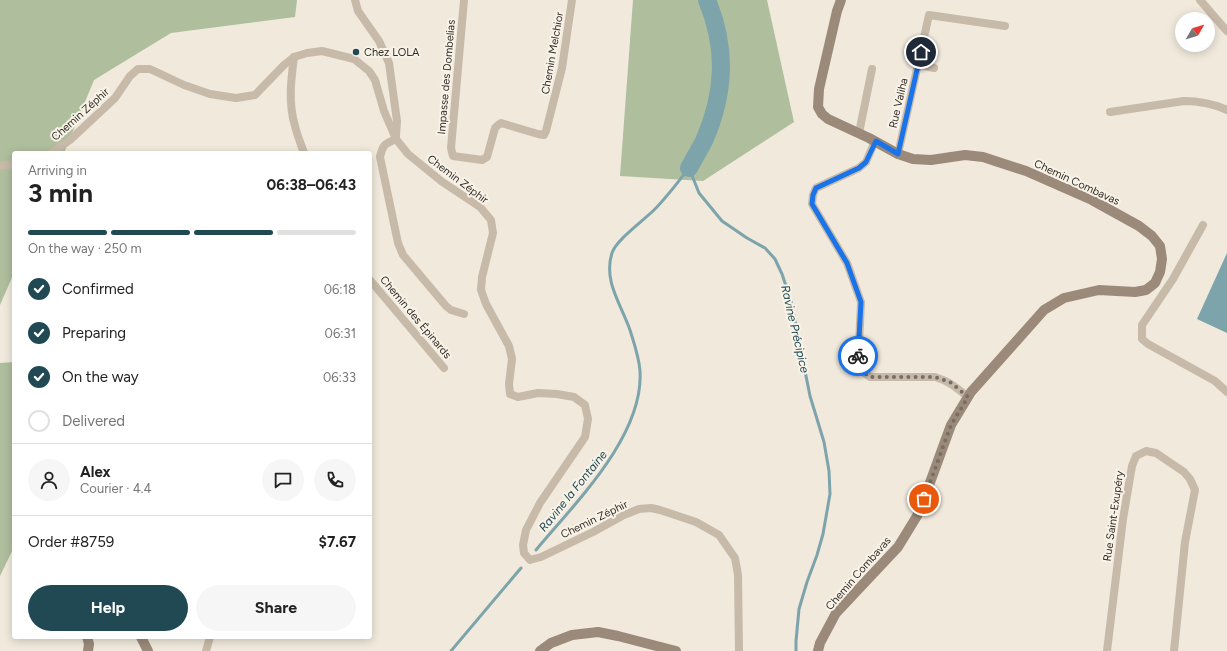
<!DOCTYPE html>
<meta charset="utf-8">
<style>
body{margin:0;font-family:Figtree,sans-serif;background:#f6f6f6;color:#222;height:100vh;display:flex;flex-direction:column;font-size:15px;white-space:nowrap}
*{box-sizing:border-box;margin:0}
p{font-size:13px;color:#767676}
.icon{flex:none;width:22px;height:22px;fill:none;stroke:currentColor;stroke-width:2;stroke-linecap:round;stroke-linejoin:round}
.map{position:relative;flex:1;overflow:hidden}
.details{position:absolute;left:12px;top:151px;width:360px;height:488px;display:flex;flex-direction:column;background:#fff;border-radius:4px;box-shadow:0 2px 10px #0003}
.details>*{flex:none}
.needle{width:26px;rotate:52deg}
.tools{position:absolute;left:1175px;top:12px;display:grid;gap:8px}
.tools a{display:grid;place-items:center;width:40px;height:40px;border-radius:50%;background:#fff;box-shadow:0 2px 10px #0003;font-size:20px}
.pin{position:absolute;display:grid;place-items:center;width:34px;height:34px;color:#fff;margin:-17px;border:2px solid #fff;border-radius:50%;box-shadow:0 1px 4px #0007}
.courier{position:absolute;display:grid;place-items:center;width:40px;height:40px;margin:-20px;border:3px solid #1a73e8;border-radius:50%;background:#fff;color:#222;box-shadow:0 1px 5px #0007}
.head em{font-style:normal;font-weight:700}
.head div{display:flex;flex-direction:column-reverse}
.head{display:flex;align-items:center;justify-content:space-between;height:68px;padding:0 16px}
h1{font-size:26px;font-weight:700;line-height:30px}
.bar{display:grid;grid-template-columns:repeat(4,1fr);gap:6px 4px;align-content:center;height:48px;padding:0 16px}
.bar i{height:5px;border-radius:3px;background:#e0e0e0}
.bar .selected{background:#214953}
.bar p{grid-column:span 4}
.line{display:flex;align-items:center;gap:10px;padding:0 16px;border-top:1px solid #e0e0e0}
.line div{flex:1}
.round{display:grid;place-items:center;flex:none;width:42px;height:42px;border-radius:21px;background:#f6f6f6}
ol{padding:0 16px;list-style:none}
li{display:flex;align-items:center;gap:12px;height:44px}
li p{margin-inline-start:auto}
li .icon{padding:4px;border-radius:50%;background:#214953;color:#fff;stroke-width:4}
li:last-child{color:#767676}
li i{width:22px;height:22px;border:2px solid #e0e0e0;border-radius:50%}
.action{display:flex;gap:8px;margin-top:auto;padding:8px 16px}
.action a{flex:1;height:46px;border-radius:24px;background:#214953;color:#fff;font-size:16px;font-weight:700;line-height:46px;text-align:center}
.action a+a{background:#f6f6f6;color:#222}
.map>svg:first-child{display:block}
.green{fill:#afbe9d}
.water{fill:#7da3ab}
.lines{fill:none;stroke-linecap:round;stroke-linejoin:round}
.stream{stroke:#7da3ab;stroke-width:3}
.river{stroke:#7da3ab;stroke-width:18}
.street{stroke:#c7baa9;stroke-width:8}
.secondary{stroke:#9b8a7a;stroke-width:10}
.done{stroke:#766f67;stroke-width:4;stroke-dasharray:0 7.2}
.route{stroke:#1a73e8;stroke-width:5}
.poi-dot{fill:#214953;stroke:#f8f3e8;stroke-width:1.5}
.labels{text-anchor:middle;stroke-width:4;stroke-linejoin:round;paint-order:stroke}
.poi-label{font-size:11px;fill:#352e28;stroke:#f8f3e8;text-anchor:start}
.street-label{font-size:11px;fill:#352e28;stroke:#f8f3e8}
.water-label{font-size:12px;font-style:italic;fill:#214953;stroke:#f8f3e8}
</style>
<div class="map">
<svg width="1227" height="651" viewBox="0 0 1227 651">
<rect width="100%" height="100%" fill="#f0e9dc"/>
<g class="green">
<polygon points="0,0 297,0 295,17 171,33 94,80 64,153 14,153 14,273 0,305"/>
<polygon points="633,0 767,0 794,122 703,181 620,176"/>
<polygon points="14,362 14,547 0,576 0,363"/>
</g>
<polygon class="water" points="1227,253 1227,333 1197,319"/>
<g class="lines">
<g class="stream">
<path d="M536,550C575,503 644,436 640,371C639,357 634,343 630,330C621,304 603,281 612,253C616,240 644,220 654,210C667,197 678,182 689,168L699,193L722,221L747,238L765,248L775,259L782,274L791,301L810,396L824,442L829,471L830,494L823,534L817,555L807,582L799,609L796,641V651"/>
<polyline points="451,651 521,568"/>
</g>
<path class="river" d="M689,168C694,159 699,150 704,141C725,93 727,48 707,0"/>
<g class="street">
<polyline points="355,0 358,11 379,41 389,63 397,121 396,136"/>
<polyline points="464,0 451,148 453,156 482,160 487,157 495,128 498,125 501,123 538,134 544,135 546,131 562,68 572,0"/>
<polyline points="1200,0 1227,31"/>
<path d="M294,57C291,80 288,103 295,126C297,135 301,144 304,153"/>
<polyline points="918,64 934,68"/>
<path d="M1110,112L1184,101C1198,101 1214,104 1227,110"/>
<polyline points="859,133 872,69"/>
<path d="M396,139C385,144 383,144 380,157L398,243L403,255L446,306L451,310L464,314"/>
<path d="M875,141L866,162L859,168L816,188L813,195L812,204L847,263L861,302L858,366L863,372L870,377H935C949,381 957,388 968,397"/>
<polyline points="51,153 70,140 115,98 130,76 138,69 150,69 184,85 210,94 236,98 255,95 284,65 294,57 307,53 322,51 354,59 369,71 375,80 384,111 396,139 408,154 441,181 480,207 491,220 493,233 482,277 481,290 486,304 509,346 512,359 509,384 510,394 518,397 538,393 557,394 574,397 585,405 588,419 585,437 540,503 526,530 523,545 524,553 530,560 541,557 593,532 624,515 639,509 651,508 660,510 696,522 719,535 735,558 738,575 739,651"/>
<polyline points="898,154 929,15 1005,26"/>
<polyline points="0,166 14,164"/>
<polyline points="1203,225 1173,279 1142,325 1142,339 1148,344 1215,381 1227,392"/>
<polyline points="370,280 444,368"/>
<polyline points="206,651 210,637"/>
<polyline points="1107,651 1123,519 1132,466 1136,456 1146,451 1156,453 1184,472 1190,479 1195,490 1185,542 1174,651"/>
</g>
<g class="secondary">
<polyline points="87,637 89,644 88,651"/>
<polyline points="141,637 148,651"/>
<polyline points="540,651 551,643 572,635 598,632 618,636 676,651"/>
<polyline points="818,651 820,643 836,613 898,547 917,516 924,499 951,425 971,392 1044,310 1064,298 1099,290 1135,292 1146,290 1155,283 1160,272 1162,259 1160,246 1152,236 1139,226 1092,200 1026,171 983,157 965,155 931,160 913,159 898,154 869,138 828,119 822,114 818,107 819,89 837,11 841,0"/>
</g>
</g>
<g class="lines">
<polyline class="done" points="858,356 858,366 863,372 870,377 935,377 950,382 968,397 951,425 924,499"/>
<polyline class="route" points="858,356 861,302 847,263 812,204 813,195 816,188 859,168 866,162 876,141 898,154 921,52"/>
</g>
<circle class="poi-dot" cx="356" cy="52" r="4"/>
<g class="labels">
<g class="poi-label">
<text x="364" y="56">Chez LOLA</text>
</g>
<g class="street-label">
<text transform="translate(552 53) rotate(-80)" y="4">Chemin Melchior</text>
<text transform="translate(446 77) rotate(-85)" y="4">Impasse des Dombelias</text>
<text transform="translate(898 103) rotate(-77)" y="4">Rue Valiha</text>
<text transform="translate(80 114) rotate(-42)" y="4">Chemin Zéphir</text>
<text transform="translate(458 179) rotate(37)" y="4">Chemin Zéphir</text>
<text transform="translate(1077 182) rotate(25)" y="4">Chemin Combavas</text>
<text transform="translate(416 317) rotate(50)" y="4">Chemin des Épinards</text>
<text transform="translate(1113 516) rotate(-82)" y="4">Rue Saint-Exupéry</text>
<text transform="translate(594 519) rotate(-26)" y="4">Chemin Zéphir</text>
<text transform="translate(858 573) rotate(-49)" y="4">Chemin Combavas</text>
</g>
<g class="water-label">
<text transform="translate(795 329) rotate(77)" y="4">Ravine Précipice</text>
<text transform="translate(573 491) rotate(-51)" y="4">Ravine la Fontaine</text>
</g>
</g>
</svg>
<div class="tools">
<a><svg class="needle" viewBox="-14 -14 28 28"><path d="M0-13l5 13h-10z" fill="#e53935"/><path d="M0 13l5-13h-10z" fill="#767676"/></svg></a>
</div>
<div class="pin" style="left:924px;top:499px;background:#ea580c"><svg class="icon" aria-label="bag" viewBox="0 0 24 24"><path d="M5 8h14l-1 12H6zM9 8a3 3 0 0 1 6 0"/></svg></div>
<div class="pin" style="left:921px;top:52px;background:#1f2937"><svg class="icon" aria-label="home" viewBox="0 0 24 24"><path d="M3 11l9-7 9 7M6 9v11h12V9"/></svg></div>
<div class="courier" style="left:858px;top:356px"><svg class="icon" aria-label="bike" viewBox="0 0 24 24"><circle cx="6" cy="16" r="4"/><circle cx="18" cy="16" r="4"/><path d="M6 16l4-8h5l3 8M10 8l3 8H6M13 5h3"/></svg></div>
<section class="details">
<div class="head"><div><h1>3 min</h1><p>Arriving in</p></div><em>06:38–06:43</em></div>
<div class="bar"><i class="selected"></i><i class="selected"></i><i class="selected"></i><i></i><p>On the way · 250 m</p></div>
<ol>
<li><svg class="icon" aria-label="check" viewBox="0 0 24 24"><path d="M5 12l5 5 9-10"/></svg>Confirmed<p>06:18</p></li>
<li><svg class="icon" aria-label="check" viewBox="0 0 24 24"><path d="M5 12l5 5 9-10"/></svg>Preparing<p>06:31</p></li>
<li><svg class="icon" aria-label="check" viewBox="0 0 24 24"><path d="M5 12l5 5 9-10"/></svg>On the way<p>06:33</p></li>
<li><i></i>Delivered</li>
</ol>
<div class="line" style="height:72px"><a class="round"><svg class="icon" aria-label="person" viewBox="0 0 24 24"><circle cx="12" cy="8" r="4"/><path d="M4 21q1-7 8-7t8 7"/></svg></a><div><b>Alex</b><p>Courier · 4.4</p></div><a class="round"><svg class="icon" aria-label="chat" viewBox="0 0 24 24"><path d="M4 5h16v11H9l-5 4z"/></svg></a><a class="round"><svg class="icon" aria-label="phone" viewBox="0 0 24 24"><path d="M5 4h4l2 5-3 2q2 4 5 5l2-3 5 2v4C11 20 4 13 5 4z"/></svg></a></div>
<div class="line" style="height:52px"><div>Order #8759</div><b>$7.67</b></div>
<div class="action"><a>Help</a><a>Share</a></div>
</section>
</div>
